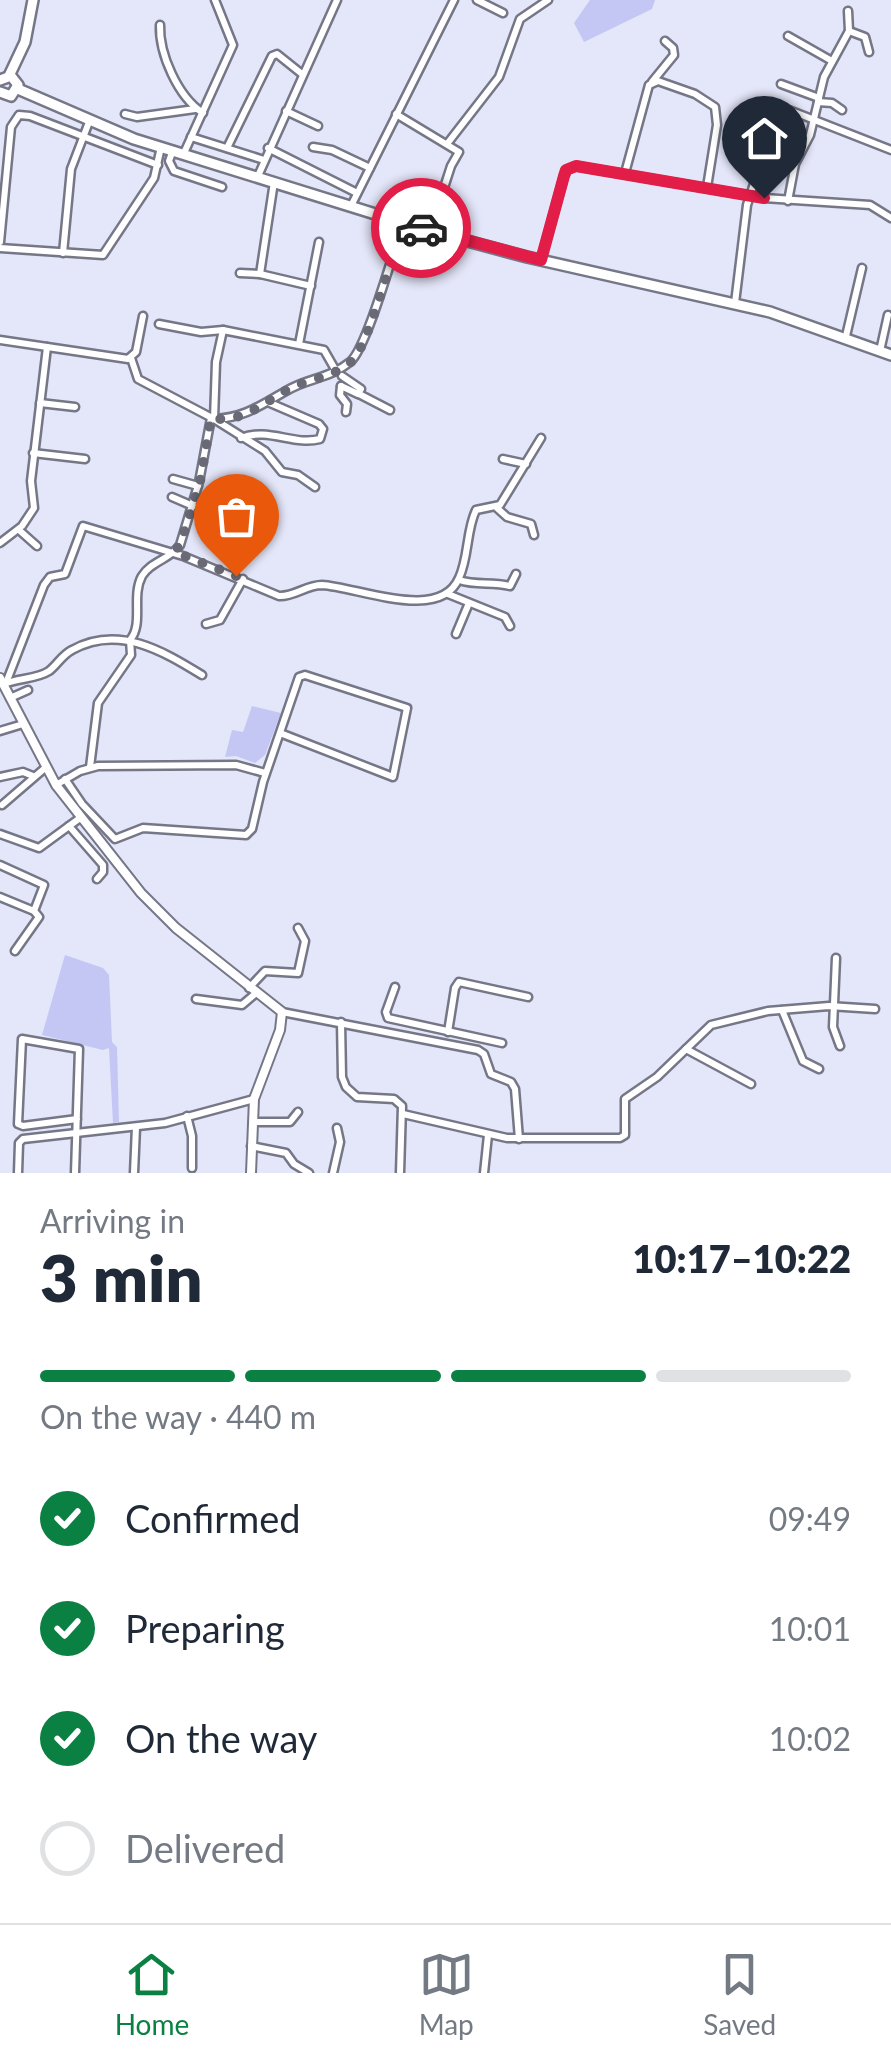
<!DOCTYPE html>
<meta charset="utf-8">
<style>
body{margin:0;font-family:Lato,sans-serif;background:#f6f6f7;color:#1f2937;height:100vh;display:flex;flex-direction:column;font-size:38px;white-space:nowrap}
*{box-sizing:border-box;margin:0}
p{font-size:32px;color:#747a83}
.icon{flex:none;width:55px;height:55px;fill:none;stroke:currentColor;stroke-width:2;stroke-linecap:round;stroke-linejoin:round}
.map{position:relative;height:1173px;overflow:hidden}
.drawer{display:flex;flex-direction:column;background:#fff;flex:1}
.drawer>*{flex:none}
.pin{position:absolute;display:grid;place-items:center;width:85px;height:85px;color:#fff;margin:-102px -42px;border-radius:50% 50% 50% 0;rotate:-45deg;box-shadow:0 0 10px #0007}
.pin .icon{rotate:45deg}
.courier{position:absolute;display:grid;place-items:center;width:100px;height:100px;margin:-50px;border:8px solid #e11d48;border-radius:50%;background:#fff;color:#222;box-shadow:0 2px 12px #0007}
.head em{font-style:normal;font-weight:800}
.head div{display:flex;flex-direction:column-reverse}
.head{display:flex;align-items:center;justify-content:space-between;height:170px;padding:0 40px}
h1{font-size:65px;font-weight:800;line-height:75px}
.bar{display:grid;grid-template-columns:repeat(4,1fr);gap:15px 10px;align-content:center;height:120px;padding:0 40px}
.bar i{height:12px;border-radius:8px;background:#e0e1e3}
.bar .active{background:#0b8043}
.bar p{grid-column:span 4}
ol{padding:0 40px;list-style:none}
li{display:flex;align-items:center;gap:30px;height:110px}
li p{margin-inline-start:auto}
li .icon{padding:10px;border-radius:50%;background:#0b8043;color:#fff;stroke-width:4}
li:last-child{color:#747a83}
li i{width:55px;height:55px;border:5px solid #e0e1e3;border-radius:50%}
.tabs{display:flex;justify-content:space-around;align-items:center;height:140px;border-top:2px solid #e0e1e3;background:#fff;font-size:28px;color:#747a83}
.tabs a{display:grid;justify-items:center;gap:5px}
.tabs .active{color:#0b8043}
.map>svg:first-child{display:block}
.green{fill:#c4c7f3}
.lines{fill:none;stroke-linecap:round;stroke-linejoin:round}
.minor-casing{stroke:#757787;stroke-width:11}
.tertiary-casing{stroke:#757787;stroke-width:12}
.secondary-casing{stroke:#757787;stroke-width:14}
.minor{stroke:#fff;stroke-width:6}
.tertiary{stroke:#fff;stroke-width:8}
.secondary{stroke:#fff;stroke-width:9}
.done{stroke:#696a76;stroke-width:10;stroke-dasharray:0 18}
.route{stroke:#e11d48;stroke-width:12}
</style>
<div class="map">
<svg width="891" height="1173" viewBox="0 0 891 1173">
<rect width="100%" height="100%" fill="#e4e6f9"/>
<g class="green">
<polygon points="590,0 655,0 652,9 584,42 574,23"/>
<polygon points="252,706 281,713 265,755 255,763 236,756 225,757 232,730 243,732"/>
<polygon points="65,955 103,968 109,975 112,1042 117,1047 119,1122 113,1123 109,1048 103,1050 42,1035"/>
</g>
<g class="lines">
<g class="minor-casing">
<g id="minor">
<polyline points="477,0 503,13"/>
<path d="M160,25C159,54 178,97 203,113"/>
<polyline points="849,31 865,37 869,52"/>
<polyline points="788,36 832,61"/>
<polyline points="652,82 674,55 673,48 665,41"/>
<polyline points="781,84 819,98"/>
<polyline points="818,102 832,103 842,110"/>
<polyline points="789,110 891,150"/>
<polyline points="286,111 318,126"/>
<polyline points="125,114 137,117 195,109"/>
<polyline points="396,114 459,152 451,166 430,231"/>
<polyline points="191,137 264,160"/>
<polyline points="447,144 499,77 520,19 548,0"/>
<polyline points="313,147 332,150 370,168"/>
<polyline points="227,148 272,56 277,54 302,74"/>
<polyline points="268,148 357,193"/>
<polyline points="173,150 169,161 174,171 222,187"/>
<polyline points="184,153 233,45 215,0"/>
<polyline points="625,173 649,85 658,81 695,94 715,107 717,125 707,187"/>
<polyline points="258,176 337,0"/>
<polyline points="788,201 795,164 810,135 824,77 849,31 848,11"/>
<polyline points="351,206 454,0"/>
<polyline points="0,242 11,127 19,115 30,116 158,165"/>
<polyline points="0,248 103,255 154,178 161,147"/>
<polyline points="63,253 71,169 89,122"/>
<polyline points="541,260 564,176 567,170 576,166 764,198 870,205 891,218"/>
<polyline points="240,273 260,274 311,286"/>
<polyline points="260,274 274,182"/>
<polyline points="735,303 747,205 770,135"/>
<polyline points="159,324 201,332 223,330"/>
<polyline points="846,336 862,268"/>
<polyline points="0,340 128,359 136,352 143,316"/>
<polyline points="299,344 319,242"/>
<polyline points="880,351 888,315"/>
<polyline points="131,358 138,379 214,419 265,451 282,472 298,475 315,487"/>
<polyline points="341,386 358,394 361,389 342,376"/>
<polyline points="341,386 340,395 347,404 346,412"/>
<polyline points="359,394 390,410"/>
<polyline points="40,403 75,407"/>
<path d="M214,419C244,418 261,405 286,391C307,378 329,379 350,362C367,348 394,249 403,223"/>
<polyline points="214,419 216,362 223,330 324,350 336,371"/>
<path d="M241,438C268,427 294,446 320,439L323,429L319,424L270,403"/>
<polyline points="33,453 85,459"/>
<polyline points="503,459 526,464"/>
<polyline points="173,479 198,486"/>
<polyline points="172,497 193,506"/>
<polyline points="497,508 507,517 531,524 534,535"/>
<polyline points="19,530 37,546"/>
<polyline points="0,543 22,526 34,508 31,481 47,347"/>
<path d="M459,580C477,586 492,581 510,586L516,574"/>
<polyline points="448,594 505,617 510,626"/>
<polyline points="206,624 220,620 243,579"/>
<polyline points="456,634 469,603"/>
<path d="M6,683L44,585L50,577L65,574L83,526L183,556L279,596C294,597 306,585 322,585C358,587 440,623 459,578C469,557 466,531 476,510L500,505L541,438"/>
<path d="M4,684C18,678 37,679 49,671C57,665 62,655 72,650C118,624 163,651 202,675"/>
<polyline points="10,698 28,690"/>
<polyline points="0,731 23,724"/>
<path d="M90,767L98,703L131,655L130,640C144,624 131,596 142,576C151,561 171,559 180,545L199,482L211,418"/>
<polyline points="0,777 23,772 33,776"/>
<polyline points="65,779 82,804 115,839 143,828 246,835 252,829 263,782 299,677 305,675 407,708 393,777 280,733"/>
<polyline points="56,785 80,771 98,766 236,765 265,773"/>
<polyline points="2,805 45,768"/>
<polyline points="69,826 103,865 103,872 97,879"/>
<polyline points="0,834 39,848 80,818"/>
<polyline points="0,865 44,885 34,911"/>
<polyline points="0,897 34,911 39,917 15,951"/>
<polyline points="836,958 833,1027 840,1046"/>
<polyline points="395,987 386,1012 388,1018 502,1043"/>
<polyline points="249,988 265,971 298,973 305,941 298,928"/>
<polyline points="196,999 242,1005 255,994"/>
<polyline points="782,1010 803,1061 819,1069"/>
<polyline points="282,1012 478,1050 484,1054 491,1074 511,1082 515,1089 519,1139"/>
<polyline points="341,1022 342,1077 346,1087 357,1097 394,1099 402,1106 400,1173"/>
<polyline points="448,1032 455,988 459,982 528,997"/>
<polyline points="686,1049 751,1084"/>
<polyline points="403,1114 507,1138 620,1138 625,1135 625,1099 657,1077 711,1025 768,1011 829,1006 875,1009"/>
<polyline points="187,1116 192,1136 192,1168"/>
<polyline points="253,1122 290,1122 298,1112"/>
<polyline points="251,1146 286,1153 294,1164 309,1173"/>
<polyline points="18,1173 19,1143 23,1139 165,1123 254,1099"/>
<polyline points="75,1173 79,1049 22,1039 18,1124 23,1126 77,1119"/>
<polyline points="134,1173 136,1127"/>
<polyline points="333,1173 340,1142 337,1128"/>
<polyline points="484,1173 488,1135"/>
</g>
</g>
<g class="tertiary-casing">
<polyline id="tertiary" points="0,678 56,785 141,893 176,928 282,1012 280,1030 254,1099 251,1173"/>
</g>
<g class="secondary-casing">
<g id="secondary">
<polyline points="9,76 25,42 33,0"/>
<polyline points="0,80 11,76 18,85 11,96 0,92"/>
<polyline points="18,89 134,139 430,231 527,257 770,312 891,355"/>
</g>
</g>
<use href="#minor" class="minor"/>
<use href="#tertiary" class="tertiary"/>
<use href="#secondary" class="secondary"/>
</g>
<g class="lines">
<path class="done" d="M236,576L174,552L180,545L200,482L211,418C243,424 263,402 289,389C310,378 333,378 352,361C368,347 394,248 403,222L421,228"/>
<polyline class="route" points="421,228 541,260 564,176 566,170 576,166 764,198"/>
</g>
</svg>
<div class="pin" style="left:236px;top:576px;background:#ea580c"><svg class="icon" aria-label="bag" viewBox="0 0 24 24"><path d="M5 8h14l-1 12H6zM9 8a3 3 0 0 1 6 0"/></svg></div>
<div class="pin" style="left:764px;top:198px;background:#1f2937"><svg class="icon" aria-label="home" viewBox="0 0 24 24"><path d="M3 11l9-7 9 7M6 9v11h12V9"/></svg></div>
<div class="courier" style="left:421px;top:228px"><svg class="icon" aria-label="car" viewBox="0 0 24 24"><path d="M5 17H2v-5l4-1 3-4h7l3 4 3 1v5h-3M9 17h6M6 11h13"/><circle cx="7" cy="17" r="2"/><circle cx="17" cy="17" r="2"/></svg></div>
</div>
<section class="drawer">
<div class="head"><div><h1>3 min</h1><p>Arriving in</p></div><em>10:17–10:22</em></div>
<div class="bar"><i class="active"></i><i class="active"></i><i class="active"></i><i></i><p>On the way · 440 m</p></div>
<ol>
<li><svg class="icon" aria-label="check" viewBox="0 0 24 24"><path d="M5 12l5 5 9-10"/></svg>Confirmed<p>09:49</p></li>
<li><svg class="icon" aria-label="check" viewBox="0 0 24 24"><path d="M5 12l5 5 9-10"/></svg>Preparing<p>10:01</p></li>
<li><svg class="icon" aria-label="check" viewBox="0 0 24 24"><path d="M5 12l5 5 9-10"/></svg>On the way<p>10:02</p></li>
<li><i></i>Delivered</li>
</ol>
</section>
<nav class="tabs">
<a class="active"><svg class="icon" aria-label="home" viewBox="0 0 24 24"><path d="M3 11l9-7 9 7M6 9v11h12V9"/></svg>Home</a>
<a><svg class="icon" aria-label="map" viewBox="0 0 24 24"><path d="M3 6l6-2 6 2 6-2v14l-6 2-6-2-6 2zM9 4v14M15 6v14"/></svg>Map</a>
<a><svg class="icon" aria-label="saved" viewBox="0 0 24 24"><path d="M7 4h10v16l-5-4-5 4z"/></svg>Saved</a>
</nav>
